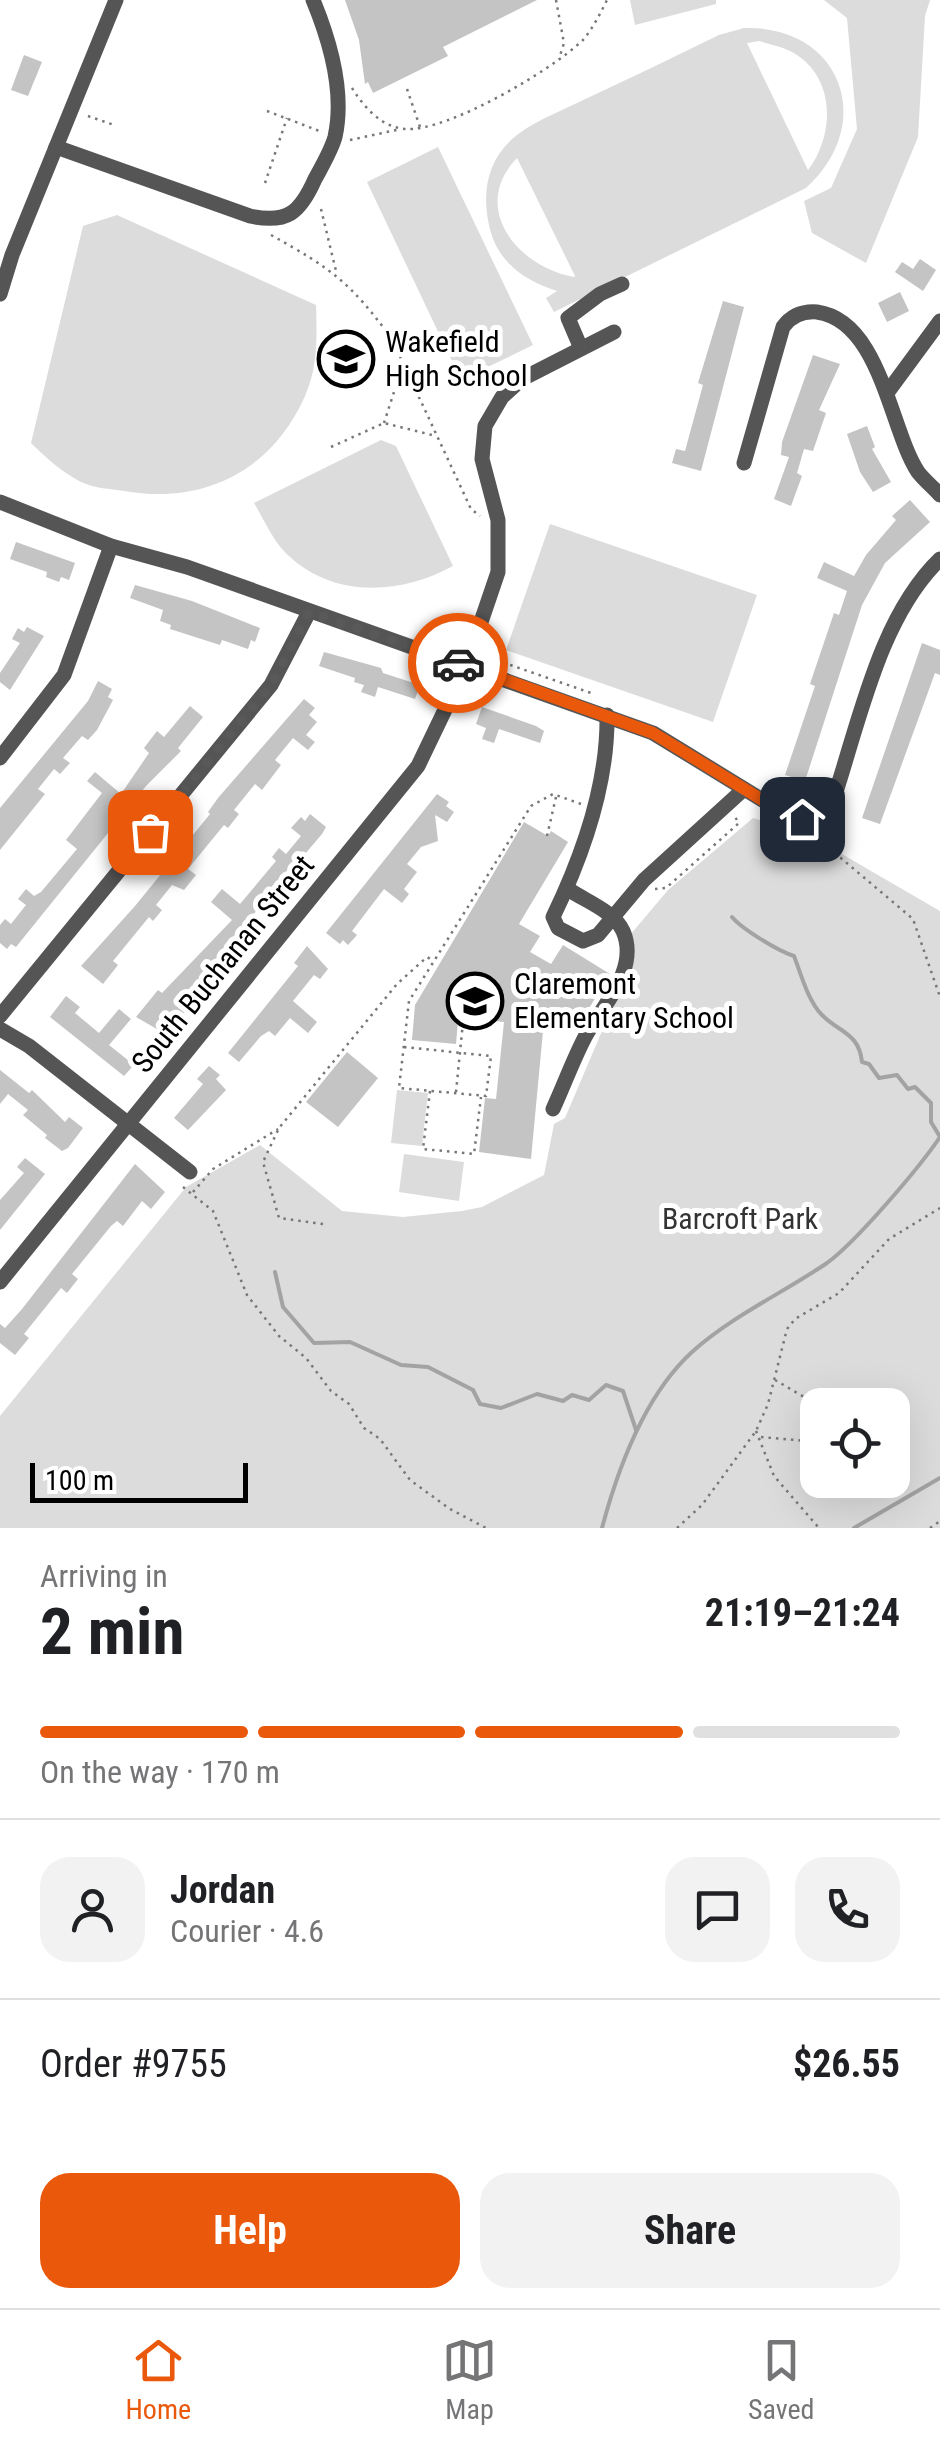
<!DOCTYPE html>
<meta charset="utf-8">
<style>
body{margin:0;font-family:"Roboto Condensed",sans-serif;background:#f2f2f2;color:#202124;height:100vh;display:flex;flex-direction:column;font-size:38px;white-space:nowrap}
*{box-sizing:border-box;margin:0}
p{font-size:32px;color:#757577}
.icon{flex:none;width:55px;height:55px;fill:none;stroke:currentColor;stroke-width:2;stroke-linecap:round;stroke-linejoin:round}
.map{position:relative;height:1528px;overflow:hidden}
.sheet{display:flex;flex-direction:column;background:#fff;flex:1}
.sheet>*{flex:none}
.controls{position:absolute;left:800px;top:1388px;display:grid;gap:20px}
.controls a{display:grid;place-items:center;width:110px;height:110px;border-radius:20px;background:#fff;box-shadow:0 10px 40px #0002;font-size:50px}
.scale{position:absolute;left:30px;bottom:25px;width:218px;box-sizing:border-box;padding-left:10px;border:5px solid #000;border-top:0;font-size:28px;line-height:35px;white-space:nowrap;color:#000;-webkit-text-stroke:8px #fff;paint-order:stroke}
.pin{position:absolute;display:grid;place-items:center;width:85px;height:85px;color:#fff;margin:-42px;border-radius:20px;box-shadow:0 5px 15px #0006}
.courier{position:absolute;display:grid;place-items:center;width:100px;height:100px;margin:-50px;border:8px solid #ea580c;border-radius:50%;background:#fff;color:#222;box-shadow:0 2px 12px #0007}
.summary em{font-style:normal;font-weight:700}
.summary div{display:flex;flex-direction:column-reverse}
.summary{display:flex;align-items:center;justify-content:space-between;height:170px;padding:0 40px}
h1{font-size:65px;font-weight:700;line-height:75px}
.bar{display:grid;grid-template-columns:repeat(4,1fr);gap:15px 10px;align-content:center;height:120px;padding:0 40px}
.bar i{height:12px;border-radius:8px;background:#e0e0e0}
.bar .on{background:#ea580c}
.bar p{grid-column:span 4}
.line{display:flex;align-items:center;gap:25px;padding:0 40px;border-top:2px solid #e0e0e0}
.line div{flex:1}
.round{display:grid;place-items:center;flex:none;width:105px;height:105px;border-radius:30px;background:#f2f2f2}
.primary-button{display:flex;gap:20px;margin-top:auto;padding:20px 40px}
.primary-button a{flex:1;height:115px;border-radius:30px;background:#ea580c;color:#fff;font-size:40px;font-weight:700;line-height:115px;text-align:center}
.primary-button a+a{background:#f2f2f2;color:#202124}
.menu{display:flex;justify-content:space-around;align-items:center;height:140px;border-top:2px solid #e0e0e0;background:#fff;font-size:28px;color:#757577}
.menu a{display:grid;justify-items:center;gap:5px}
.menu .on{color:#ea580c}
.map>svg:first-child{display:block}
.green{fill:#dcdcdc;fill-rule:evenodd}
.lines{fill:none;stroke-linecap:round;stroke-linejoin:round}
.stream{stroke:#a3a3a3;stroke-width:4}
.building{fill:#c4c4c4}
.path{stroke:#777;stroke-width:2.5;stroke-dasharray:2.5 5;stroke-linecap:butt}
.minor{stroke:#555;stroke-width:15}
.done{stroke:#595959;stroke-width:10;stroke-dasharray:0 18}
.route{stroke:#ea580c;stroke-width:12}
.labels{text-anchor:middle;stroke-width:10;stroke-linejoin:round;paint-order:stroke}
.poi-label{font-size:30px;fill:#000;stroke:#fff;text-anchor:start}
.street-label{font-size:30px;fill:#000;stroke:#fff}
.park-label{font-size:30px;fill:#333;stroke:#fff}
</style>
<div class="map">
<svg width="940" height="1528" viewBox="0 0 940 1528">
<rect width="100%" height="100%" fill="#fff"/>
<g class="green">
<polygon points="630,0 716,0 716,4 635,25"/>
<polygon points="824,0 930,0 925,16 918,137 866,263 812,233 804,201 831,188 857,129 847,18"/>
<path d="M744,28C842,25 877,124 806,188L554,312L546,298L557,291C523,280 497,262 489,225C482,193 487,163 511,140C529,123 557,113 579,102C626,80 672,58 719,35ZM759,41C772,45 786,47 797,55C836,81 834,136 808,170L747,43ZM517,158L575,276L574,277C518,267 469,208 517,158Z"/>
<polygon points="438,147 533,345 461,380 367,182"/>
<path d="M117,215L316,305C317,335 318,367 305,396C272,471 203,505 124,491C110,489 92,488 79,481C61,471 46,458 31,443L83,226Z"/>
<path d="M381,440L396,446L453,566C398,596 328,599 282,549C271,536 263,518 254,503Z"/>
<polygon points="550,524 757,595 713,722 506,650"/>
<path d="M753,818L809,835L940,911V1528H0V1416L186,1187L260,1145L342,1211L403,1217L462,1211L482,1207L544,1175L554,1124L565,1118L628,970L630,935L668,890ZM818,1405H892V1480H818Z"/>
<polygon points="397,1090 428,1093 422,1146 391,1143"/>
<polygon points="404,1154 464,1162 459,1201 399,1192"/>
</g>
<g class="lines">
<g class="stream">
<polyline points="275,1272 283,1307 314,1343 350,1342 401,1365 428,1367 473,1390 480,1404 501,1408 537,1394 563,1401 572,1395 589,1400 606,1385 623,1391 636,1430"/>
<path d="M602,1528C618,1468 645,1395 692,1352C732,1316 783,1293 827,1263C856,1242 919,1168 940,1137L931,1122V1103L915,1087L908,1089L897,1075L879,1078L869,1064L862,1062C859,1033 840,1033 822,1015C808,1001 801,974 794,956C778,951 742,929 732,917"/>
<polyline points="854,1528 940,1478"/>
</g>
</g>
<g class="building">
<polygon points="345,0 537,0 443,47 448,56 373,93 368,82 365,84 359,40"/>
<polygon points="24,55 42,62 28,96 11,90"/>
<polygon points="920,259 936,270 923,291 895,272 902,262 913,269"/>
<polygon points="900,292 909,311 887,322 878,303"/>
<polygon points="723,301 744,307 701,471 672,463 676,449 685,451 703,385 698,383"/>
<polygon points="813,355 840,364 819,410 826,413 813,451 804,449 797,473 802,476 791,506 774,499 789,457 781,455 782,442"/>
<polygon points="867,426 875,447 872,449 891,482 873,492 860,472 847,434"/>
<polygon points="910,500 930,522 885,563 862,605 805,781 785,775 815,686 810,684 814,672 834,613 839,615 847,591 817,578 824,562 854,576 866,555 896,520 892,516"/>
<polygon points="16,542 75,563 69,580 61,577 59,582 46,577 47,572 10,559"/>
<polygon points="135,585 192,601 260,628 255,642 251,640 248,649 222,640 220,645 170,629 171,625 160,621 163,610 130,598"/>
<polygon points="27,627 44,636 10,690 0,682 0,673 20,643 12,639 18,628 24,632"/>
<polygon points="922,643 940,650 940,675 935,673 880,824 862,818"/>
<polygon points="324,652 381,668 383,673 420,685 415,699 378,687 375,697 361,692 364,685 354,682 355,678 319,666"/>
<polygon points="98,681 112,689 108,697 113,700 97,730 88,740 82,736 63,758 70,763 60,774 54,769 38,789 45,794 0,850 0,808 88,701"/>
<polygon points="304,699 315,708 309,715 317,722 306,735 315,742 308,750 293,738 275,760 281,765 262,790 255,784 234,810 239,814 228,828 224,825 188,869 196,875 184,890 172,885 156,905 162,910 153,921 149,917 113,961 118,965 103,984 81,966 135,906 210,814 208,812 218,798"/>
<polygon points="190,706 203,717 178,748 181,751 146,786 16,947 11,944 7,949 0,943 0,925 5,919 11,924 26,905 18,899 26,889 34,896 41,892 77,849 66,840 102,793 87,781 95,772 121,794 149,753 144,748 157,731 164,737"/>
<polygon points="482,707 536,726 544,731 540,743 499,729 494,743 482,739 486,728 476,724"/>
<polygon points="437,794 449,802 446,806 454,812 447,822 435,815 438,841 421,847 407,864 417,872 404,889 409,894 402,903 384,889 352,931 357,935 348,945 343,940 340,944 326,933"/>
<polygon points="310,814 326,827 322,834 224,949 197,987 201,991 171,1030 167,1026 162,1032 136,1017 158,990 162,993 232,920 211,902 222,889 240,904 276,861 272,857 279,848 286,854 301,836 291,828 301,817 305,821"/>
<polygon points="524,822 548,836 551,831 568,842 519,924 540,936 530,952 551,964 563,945 610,974 577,1028 545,1010 531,1159 479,1152 485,1098 496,1099 504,1022 494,1021 468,1005 458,1021 456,1044 412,1040 415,1005"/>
<polygon points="307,946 328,969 320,979 314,975 293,1001 317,1022 308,1033 290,1018 275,1036 269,1031 261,1036 239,1062 228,1053 298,966 294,963"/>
<polygon points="66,996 80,1007 75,1013 99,1033 119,1009 131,1019 109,1045 134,1065 124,1076 50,1017"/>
<polygon points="347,1052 378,1078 338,1127 306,1102"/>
<polygon points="209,1066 220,1075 216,1079 226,1090 188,1130 174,1118 203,1084 197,1079"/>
<polygon points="0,1070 29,1093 32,1090 65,1122 69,1117 83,1128 68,1148 62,1151 45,1138 47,1135 23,1115 28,1110 8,1094 0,1104"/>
<polygon points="25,1158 45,1174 0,1230 0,1200 24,1173 17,1167"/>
<polygon points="135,1164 165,1192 151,1209 142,1201 123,1226 117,1221 111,1226 72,1274 78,1279 67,1293 61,1288 24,1334 29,1338 15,1355 0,1343 0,1324 5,1328 22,1309"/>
</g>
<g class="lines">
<g class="path">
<polyline points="556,0 564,43 559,59"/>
<path d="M352,88C364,107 381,127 405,129C448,132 552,70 583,40C593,28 600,14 607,0"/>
<polyline points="407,89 420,127"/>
<polyline points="267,111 322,132"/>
<polyline points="88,116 114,125"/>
<polyline points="350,140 401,129"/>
<polyline points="265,183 287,118"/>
<polyline points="321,209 336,271"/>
<path d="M271,235C332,269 350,282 392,339L471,509L480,516"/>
<polyline points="384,423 403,364"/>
<polyline points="331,447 384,423 436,436"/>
<polyline points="496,660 594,694"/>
<polyline points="783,829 791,836 816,837 913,919 940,997"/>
<polyline points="547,836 556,797"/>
<polyline points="655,889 666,888 739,823 735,817"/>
<polyline points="404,1047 491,1056 486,1096 399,1088 409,1001 531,806 553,794 581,804"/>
<polyline points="430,1091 423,1149 474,1154 481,1097"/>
<polyline points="456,1092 463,1022 475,1009"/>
<polyline points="183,1187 213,1211 247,1295 279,1336 306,1358 331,1391 349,1404 364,1428 380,1439 410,1480 450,1509 486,1528"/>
<polyline points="193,1192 213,1169 278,1129"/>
<polyline points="323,1224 279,1218 263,1162 279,1128 397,984 427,957 432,960"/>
<polyline points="775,1380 818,1405"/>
<polyline points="756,1431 774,1476 819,1528"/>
<polyline points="761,1437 818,1442"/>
<polyline points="677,1528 702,1505 756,1431 768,1404 787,1329 795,1319 839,1293 889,1239 940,1208"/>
<polyline points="930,1528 940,1521"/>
</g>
<g class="minor">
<path d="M56,147L250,216C287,224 300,213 315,179C322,166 331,151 335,137C345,92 330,41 313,0"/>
<polyline points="0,294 12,255 116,0"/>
<polyline points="580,346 568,318 600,294 622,284"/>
<polyline points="887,393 940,321"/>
<path d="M744,463L783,327C791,316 803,311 817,312C881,321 890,430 918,472C924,480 933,487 940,495"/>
<path d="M0,502L111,546L187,567L653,733L787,815L802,819L819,817L834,798C860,719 880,617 940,559"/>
<path d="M607,715C608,785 583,855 553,917L558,928L583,941L598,935L644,880L744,789"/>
<polyline points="0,758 64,675 111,546"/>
<polyline points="0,1016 271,685 309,612"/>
<polyline points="0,1029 29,1046 190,1172"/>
<path d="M553,1109C564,1085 573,1060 585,1037C601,1007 640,970 623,931C614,911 585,901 568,889"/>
<polyline points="0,1282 418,766 466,666 498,572 498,520 482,459 485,426 502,397 522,379 614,332"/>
</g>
</g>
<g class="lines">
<polyline class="done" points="150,832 272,684 309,612 458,663"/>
<polyline class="route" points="458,663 653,733 787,815 802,819"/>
</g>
<defs>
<g id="school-ring" transform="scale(2.875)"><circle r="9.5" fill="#fff" stroke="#000" stroke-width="1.5"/><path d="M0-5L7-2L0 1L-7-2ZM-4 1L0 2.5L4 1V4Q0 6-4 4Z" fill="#000"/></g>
</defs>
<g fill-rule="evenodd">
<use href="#school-ring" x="346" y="359"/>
<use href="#school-ring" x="475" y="1001"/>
</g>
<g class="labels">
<g class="poi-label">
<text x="385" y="352">Wakefield<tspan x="385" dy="34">High School</tspan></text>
<text x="514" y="994">Claremont<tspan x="514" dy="34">Elementary School</tspan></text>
</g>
<g class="street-label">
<text transform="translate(223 964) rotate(-51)" y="10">South Buchanan Street</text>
</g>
<g class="park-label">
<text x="740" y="1229">Barcroft Park</text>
</g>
</g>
</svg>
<div class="controls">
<a><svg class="icon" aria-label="locate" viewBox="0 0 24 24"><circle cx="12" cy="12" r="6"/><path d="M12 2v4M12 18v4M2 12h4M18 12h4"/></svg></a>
</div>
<div class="scale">100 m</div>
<div class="pin" style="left:150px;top:832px;background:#ea580c"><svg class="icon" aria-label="bag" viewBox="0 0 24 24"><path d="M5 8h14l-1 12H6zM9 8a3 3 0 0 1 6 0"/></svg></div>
<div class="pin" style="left:802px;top:819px;background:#1f2937"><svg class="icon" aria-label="home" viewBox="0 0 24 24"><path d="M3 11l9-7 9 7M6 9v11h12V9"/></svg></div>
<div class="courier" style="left:458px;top:663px"><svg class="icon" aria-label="car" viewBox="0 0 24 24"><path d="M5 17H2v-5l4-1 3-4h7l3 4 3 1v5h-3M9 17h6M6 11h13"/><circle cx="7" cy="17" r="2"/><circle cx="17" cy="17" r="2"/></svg></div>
</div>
<section class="sheet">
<div class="summary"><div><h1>2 min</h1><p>Arriving in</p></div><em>21:19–21:24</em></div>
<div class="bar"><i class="on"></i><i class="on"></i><i class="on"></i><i></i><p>On the way · 170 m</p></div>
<div class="line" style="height:180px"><a class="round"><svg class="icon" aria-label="person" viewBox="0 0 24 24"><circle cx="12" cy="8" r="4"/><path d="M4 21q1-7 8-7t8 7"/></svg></a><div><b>Jordan</b><p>Courier · 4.6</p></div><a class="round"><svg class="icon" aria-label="chat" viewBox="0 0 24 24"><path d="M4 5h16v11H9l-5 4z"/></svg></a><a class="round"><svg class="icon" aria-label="phone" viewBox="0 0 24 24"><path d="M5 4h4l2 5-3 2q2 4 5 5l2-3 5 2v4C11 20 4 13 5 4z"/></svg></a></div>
<div class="line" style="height:130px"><div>Order #9755</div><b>$26.55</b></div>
<div class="primary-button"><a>Help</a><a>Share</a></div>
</section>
<nav class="menu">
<a class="on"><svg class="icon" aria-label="home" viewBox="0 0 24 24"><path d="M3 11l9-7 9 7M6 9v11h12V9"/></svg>Home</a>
<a><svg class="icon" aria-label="map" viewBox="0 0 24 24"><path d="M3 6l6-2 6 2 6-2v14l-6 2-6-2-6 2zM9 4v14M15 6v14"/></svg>Map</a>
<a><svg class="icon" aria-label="saved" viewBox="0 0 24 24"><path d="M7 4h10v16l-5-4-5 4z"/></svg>Saved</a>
</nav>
